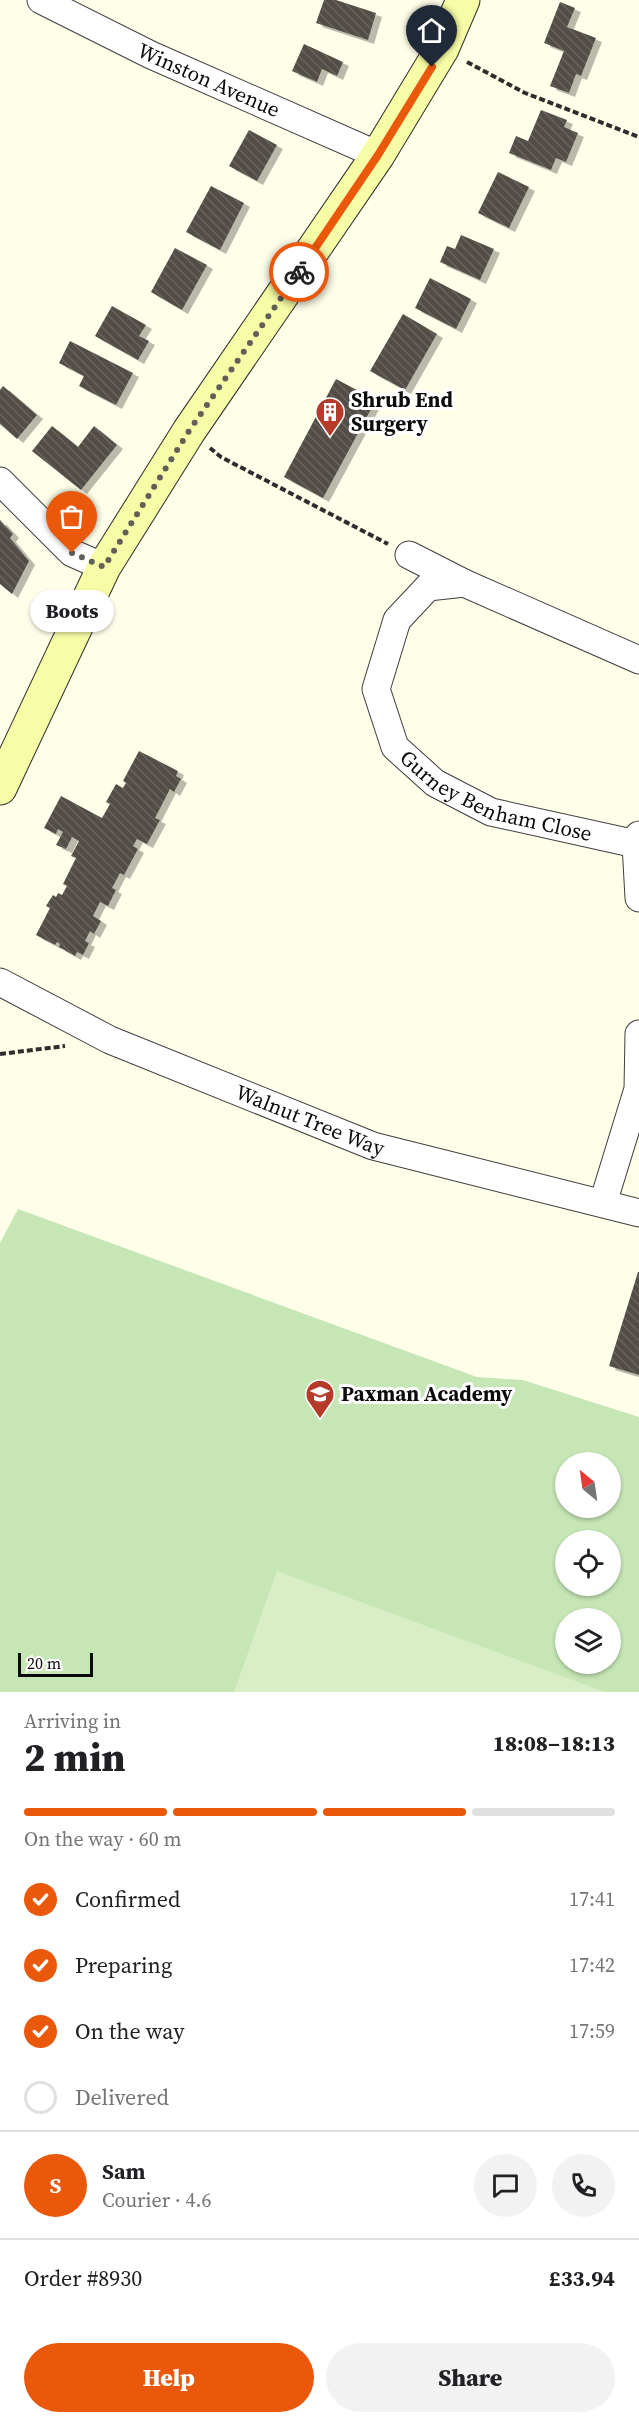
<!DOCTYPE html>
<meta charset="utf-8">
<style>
body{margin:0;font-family:"Source Serif 4",serif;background:#f2f2f2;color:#202124;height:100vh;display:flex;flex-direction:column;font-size:22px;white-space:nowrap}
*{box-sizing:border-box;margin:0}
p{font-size:20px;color:#757577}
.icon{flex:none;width:33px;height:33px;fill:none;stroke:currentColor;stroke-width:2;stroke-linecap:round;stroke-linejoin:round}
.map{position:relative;height:1692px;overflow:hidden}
.sheet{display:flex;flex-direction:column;background:#fff;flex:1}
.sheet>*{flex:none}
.needle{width:39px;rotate:331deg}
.tools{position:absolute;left:555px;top:1452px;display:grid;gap:12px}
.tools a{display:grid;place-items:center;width:66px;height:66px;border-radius:50%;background:#fff;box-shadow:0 2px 4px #0004;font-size:30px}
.scale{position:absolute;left:18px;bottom:15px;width:75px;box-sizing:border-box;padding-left:6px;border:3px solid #0b0b0b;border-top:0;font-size:16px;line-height:21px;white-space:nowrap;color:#0b0b0b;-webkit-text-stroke:4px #fff;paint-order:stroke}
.pin{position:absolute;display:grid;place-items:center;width:51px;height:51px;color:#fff;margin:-62px -26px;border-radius:50% 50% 50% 0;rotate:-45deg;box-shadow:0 0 6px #0007}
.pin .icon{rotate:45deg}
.courier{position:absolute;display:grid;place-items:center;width:60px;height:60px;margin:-30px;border:4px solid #ea580c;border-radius:50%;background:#fff;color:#222;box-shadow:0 2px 8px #0007}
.bubble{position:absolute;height:42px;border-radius:21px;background:#fff;box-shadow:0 2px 4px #0004;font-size:20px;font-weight:800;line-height:42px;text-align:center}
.summary em{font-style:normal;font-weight:800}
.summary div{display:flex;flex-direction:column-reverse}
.summary{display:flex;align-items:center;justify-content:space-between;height:102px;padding:0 24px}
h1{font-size:39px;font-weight:800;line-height:45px}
.bar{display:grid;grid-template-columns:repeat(4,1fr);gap:9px 6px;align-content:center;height:72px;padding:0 24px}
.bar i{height:8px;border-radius:4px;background:#e0e0e0}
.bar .current{background:#ea580c}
.bar p{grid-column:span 4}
.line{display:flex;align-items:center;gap:15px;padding:0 24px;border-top:2px solid #e0e0e0}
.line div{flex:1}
.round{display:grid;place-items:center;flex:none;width:63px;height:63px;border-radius:32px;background:#f2f2f2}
ol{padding:0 24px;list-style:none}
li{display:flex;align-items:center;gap:18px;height:66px}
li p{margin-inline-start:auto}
li .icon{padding:6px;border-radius:50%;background:#ea580c;color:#fff;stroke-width:4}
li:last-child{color:#757577}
li i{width:33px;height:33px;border:3px solid #e0e0e0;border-radius:50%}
.action{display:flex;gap:12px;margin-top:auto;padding:12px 24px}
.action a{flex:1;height:69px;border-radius:36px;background:#ea580c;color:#fff;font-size:24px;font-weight:800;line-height:69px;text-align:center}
.action a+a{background:#f2f2f2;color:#202124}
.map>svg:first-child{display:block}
.grass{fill:#c6e6b5;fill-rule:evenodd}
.pitch{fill:#d9eec6}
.building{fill:url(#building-back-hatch);filter:url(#shadow)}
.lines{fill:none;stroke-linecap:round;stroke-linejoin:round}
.street-casing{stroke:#3e3e3e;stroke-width:29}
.secondary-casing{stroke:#2d2d2d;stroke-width:35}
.path{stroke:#2d2d2d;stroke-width:4;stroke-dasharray:6 3;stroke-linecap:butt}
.street{stroke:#fff;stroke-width:27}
.secondary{stroke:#f7fca6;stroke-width:33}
.done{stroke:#606059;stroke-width:6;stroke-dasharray:0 10.8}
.route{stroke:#ea580c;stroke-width:8}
.labels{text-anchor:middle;stroke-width:6;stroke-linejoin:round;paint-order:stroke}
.street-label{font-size:21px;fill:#0b0b0b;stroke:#fff}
.poi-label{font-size:21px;font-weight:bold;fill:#0b0b0b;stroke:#fff;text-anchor:start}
</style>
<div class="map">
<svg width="639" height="1692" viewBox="0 0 639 1692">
<defs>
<pattern id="building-back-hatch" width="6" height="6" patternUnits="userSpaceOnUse" patternTransform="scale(1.5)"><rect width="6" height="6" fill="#534e47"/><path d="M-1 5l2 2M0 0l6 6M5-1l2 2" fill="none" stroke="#67635d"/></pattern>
<filter id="shadow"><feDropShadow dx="6" dy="4" stdDeviation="0" flood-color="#0004"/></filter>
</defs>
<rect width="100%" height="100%" fill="#fefee9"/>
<path class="grass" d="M18,1209L477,1377L523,1380L639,1417V1692H0V1243ZM566,1462H610V1508H566ZM566,1540H610V1586H566ZM566,1618H610V1664H566Z"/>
<polygon class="pitch" points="277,1571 605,1692 234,1692"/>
<g class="building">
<polygon points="324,0 336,0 376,13 368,40 316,23"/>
<polygon points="560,2 575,8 567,27 596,38 581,76 576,74 569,93 550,86 564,51 544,43"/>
<polygon points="304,44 343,62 337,76 322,69 317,82 292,71"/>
<polygon points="541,110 567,120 564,127 578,133 566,162 556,158 551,170 509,153 516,136 528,141"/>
<polygon points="249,130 277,145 257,181 229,166"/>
<polygon points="498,172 529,187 509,228 478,213"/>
<polygon points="211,186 244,203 220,250 186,232"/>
<polygon points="461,235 494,249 480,280 440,262 447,246 455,249"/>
<polygon points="175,248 207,265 182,310 151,292"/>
<polygon points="430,278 471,299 456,329 415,308"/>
<polygon points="112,306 146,325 139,336 149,341 138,360 95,336"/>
<polygon points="403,314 437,334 405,390 370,371"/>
<polygon points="70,341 133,373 116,405 79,386 84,376 59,363"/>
<polygon points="336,379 376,400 323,498 284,477"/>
<polygon points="3,386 37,415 17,439 0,424 0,390"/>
<polygon points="52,426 78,447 94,426 117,445 81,490 32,451"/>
<polygon points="0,520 13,534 10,538 29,561 12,594 0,584"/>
<polygon points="139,751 178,771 176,776 181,779 174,792 170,789 155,818 160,820 147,844 137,839 133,846 138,849 124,875 120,873 112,888 116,890 108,906 100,902 93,916 101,921 94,934 90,931 85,941 89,943 83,955 77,952 75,956 59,947 60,944 57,942 55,945 36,935 50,908 46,906 53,895 56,897 58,893 62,895 67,886 63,884 76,858 71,856 79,841 72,837 66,849 56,845 63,832 58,829 56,834 44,828 61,796 102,818 110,804 106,802 116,784 123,788 126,783 123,781"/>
<polygon points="638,1272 639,1272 639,1375 609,1366"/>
</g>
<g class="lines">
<g class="street-casing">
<g id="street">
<path id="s1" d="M41,0L151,55L378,155"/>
<polyline points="0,481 72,553 104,567"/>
<polyline points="409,555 464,583 639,660"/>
<path id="s2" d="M464,583L428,587L397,620L376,689L395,747L435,783L491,812L636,844"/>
<polyline points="639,835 636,844 639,898"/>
<path id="s3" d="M0,982L110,1040L373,1146L639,1213"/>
<polyline points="603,1203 638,1089 639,1034"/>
</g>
</g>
<g class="secondary-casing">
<polyline id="secondary" points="0,788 104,567 189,431 378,155 442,49 463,0"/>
</g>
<g class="path">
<polyline points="467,62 525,93 639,137"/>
<polyline points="210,448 221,457 388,544"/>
<polyline points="0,1054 65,1046"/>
</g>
<use href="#street" class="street"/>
<use href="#secondary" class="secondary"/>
</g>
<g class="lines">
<polyline class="done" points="72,553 104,567 189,431 299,272"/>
<polyline class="route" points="299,272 378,155 432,67"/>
</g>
<defs>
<g id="building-pin" transform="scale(1.5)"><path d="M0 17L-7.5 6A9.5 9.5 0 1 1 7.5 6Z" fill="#b53a29" stroke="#fff"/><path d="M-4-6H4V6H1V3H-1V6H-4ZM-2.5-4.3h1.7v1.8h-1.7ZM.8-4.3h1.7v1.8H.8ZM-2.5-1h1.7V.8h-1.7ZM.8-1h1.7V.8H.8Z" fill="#fff"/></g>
<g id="school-pin" transform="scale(1.5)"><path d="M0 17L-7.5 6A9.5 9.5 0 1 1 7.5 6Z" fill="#b53a29" stroke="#fff"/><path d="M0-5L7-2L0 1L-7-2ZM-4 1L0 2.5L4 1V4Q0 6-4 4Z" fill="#fff"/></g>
</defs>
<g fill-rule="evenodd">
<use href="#building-pin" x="330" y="412"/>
<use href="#school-pin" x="320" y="1394"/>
</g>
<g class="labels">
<g class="street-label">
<text dy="7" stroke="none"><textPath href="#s1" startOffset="186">Winston Avenue</textPath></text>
<text dy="7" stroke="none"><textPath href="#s2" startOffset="330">Gurney Benham Close</textPath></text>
<text dy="7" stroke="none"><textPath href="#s3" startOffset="340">Walnut Tree Way</textPath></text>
</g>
<g class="poi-label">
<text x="351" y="407">Shrub End<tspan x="351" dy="24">Surgery</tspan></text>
<text x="341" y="1401">Paxman Academy</text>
</g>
</g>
</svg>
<div class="tools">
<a><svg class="needle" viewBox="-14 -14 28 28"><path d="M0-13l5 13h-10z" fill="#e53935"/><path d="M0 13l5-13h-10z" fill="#757577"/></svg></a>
<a><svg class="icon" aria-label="locate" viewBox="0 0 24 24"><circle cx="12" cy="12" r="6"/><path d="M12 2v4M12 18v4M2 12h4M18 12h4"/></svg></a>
<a><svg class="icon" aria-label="layers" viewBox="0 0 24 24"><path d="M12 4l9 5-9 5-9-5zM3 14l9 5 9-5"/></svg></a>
</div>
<div class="scale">20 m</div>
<div class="pin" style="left:72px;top:553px;background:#ea580c"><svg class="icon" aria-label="bag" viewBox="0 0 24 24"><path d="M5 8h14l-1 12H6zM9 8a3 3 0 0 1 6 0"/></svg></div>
<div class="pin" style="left:432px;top:67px;background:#1f2937"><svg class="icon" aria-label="home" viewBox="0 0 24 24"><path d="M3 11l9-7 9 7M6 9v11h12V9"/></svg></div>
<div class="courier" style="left:299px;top:272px"><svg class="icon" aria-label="bike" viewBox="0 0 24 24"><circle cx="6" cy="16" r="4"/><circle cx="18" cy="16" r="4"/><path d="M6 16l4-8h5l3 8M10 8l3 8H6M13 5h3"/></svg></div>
<div class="bubble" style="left:30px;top:590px;width:84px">Boots</div>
</div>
<section class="sheet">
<div class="summary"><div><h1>2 min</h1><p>Arriving in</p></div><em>18:08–18:13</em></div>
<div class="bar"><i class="current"></i><i class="current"></i><i class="current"></i><i></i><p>On the way · 60 m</p></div>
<ol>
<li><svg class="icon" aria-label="check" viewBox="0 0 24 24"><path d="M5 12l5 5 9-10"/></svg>Confirmed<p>17:41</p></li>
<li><svg class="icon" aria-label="check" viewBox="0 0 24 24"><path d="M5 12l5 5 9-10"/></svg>Preparing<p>17:42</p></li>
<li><svg class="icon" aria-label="check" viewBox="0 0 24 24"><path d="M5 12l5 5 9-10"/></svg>On the way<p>17:59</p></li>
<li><i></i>Delivered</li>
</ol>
<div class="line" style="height:108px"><b class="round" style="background:#ea580c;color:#fff">S</b><div><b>Sam</b><p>Courier · 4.6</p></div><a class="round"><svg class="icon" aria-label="chat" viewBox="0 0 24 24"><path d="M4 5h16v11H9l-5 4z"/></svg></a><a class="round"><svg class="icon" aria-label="phone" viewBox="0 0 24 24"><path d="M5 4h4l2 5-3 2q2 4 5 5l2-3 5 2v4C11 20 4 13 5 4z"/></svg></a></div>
<div class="line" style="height:78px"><div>Order #8930</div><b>£33.94</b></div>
<div class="action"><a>Help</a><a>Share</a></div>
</section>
